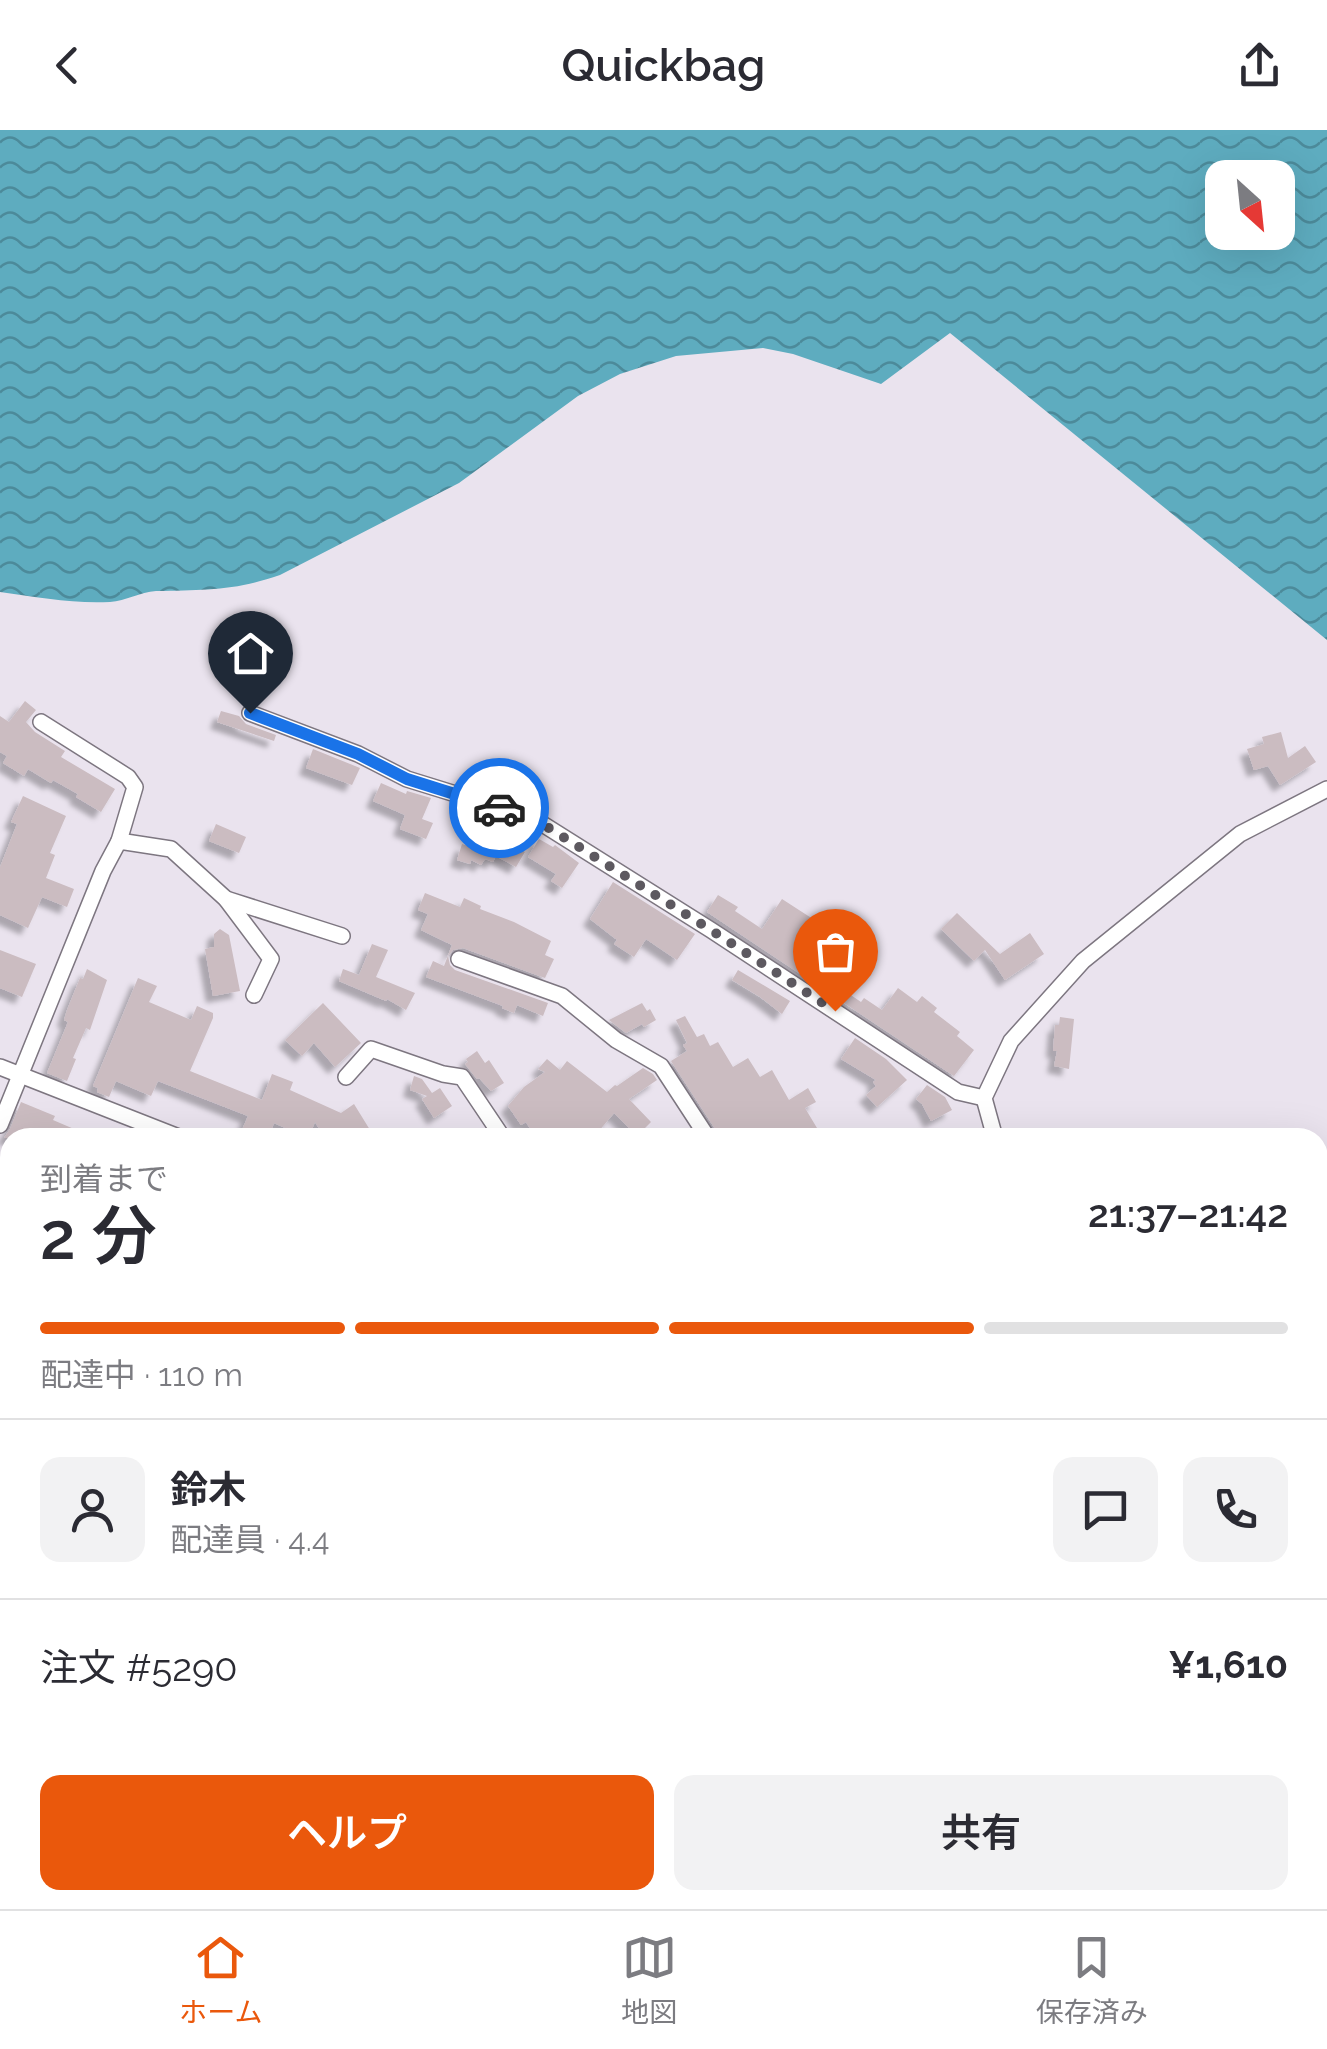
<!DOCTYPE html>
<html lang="ja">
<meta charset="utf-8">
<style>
body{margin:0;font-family:Raleway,"Noto Sans JP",sans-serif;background:#f2f2f3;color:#2b2b33;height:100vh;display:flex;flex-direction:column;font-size:38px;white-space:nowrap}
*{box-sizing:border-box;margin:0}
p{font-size:32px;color:#7c7c81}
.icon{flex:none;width:55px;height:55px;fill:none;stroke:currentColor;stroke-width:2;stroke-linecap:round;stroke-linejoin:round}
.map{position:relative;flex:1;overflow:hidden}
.drawer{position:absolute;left:0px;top:998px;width:1328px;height:782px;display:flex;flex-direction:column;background:#fff;border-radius:30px 30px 0 0;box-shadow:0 10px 40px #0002}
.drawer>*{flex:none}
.needle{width:65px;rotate:153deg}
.tools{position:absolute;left:1205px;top:30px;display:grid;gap:20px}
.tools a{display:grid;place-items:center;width:90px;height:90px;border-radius:20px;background:#fff;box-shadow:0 10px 40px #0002;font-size:50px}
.pin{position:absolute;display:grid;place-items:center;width:85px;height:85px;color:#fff;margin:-102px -42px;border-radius:50% 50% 50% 0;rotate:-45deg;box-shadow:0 0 10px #0007}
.pin .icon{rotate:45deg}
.courier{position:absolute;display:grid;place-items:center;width:100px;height:100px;margin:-50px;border:8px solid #1a73e8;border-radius:50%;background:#fff;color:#222;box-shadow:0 2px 12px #0007}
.summary em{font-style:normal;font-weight:600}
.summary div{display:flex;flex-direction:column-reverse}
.summary{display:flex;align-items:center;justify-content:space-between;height:170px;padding:0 40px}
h1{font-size:65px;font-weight:600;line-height:75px}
.bar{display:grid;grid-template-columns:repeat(4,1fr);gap:15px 10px;align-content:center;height:120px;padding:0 40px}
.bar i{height:12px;border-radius:8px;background:#e1e1e2}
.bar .current{background:#ea580c}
.bar p{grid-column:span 4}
.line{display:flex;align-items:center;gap:25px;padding:0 40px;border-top:2px solid #e1e1e2}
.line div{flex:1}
.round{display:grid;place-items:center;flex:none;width:105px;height:105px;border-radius:20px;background:#f2f2f3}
.primary-button{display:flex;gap:20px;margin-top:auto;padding:20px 40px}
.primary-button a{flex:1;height:115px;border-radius:20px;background:#ea580c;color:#fff;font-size:40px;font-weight:600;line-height:115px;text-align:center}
.primary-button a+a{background:#f2f2f3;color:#2b2b33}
header{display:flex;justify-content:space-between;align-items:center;height:130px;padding:0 40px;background:#fff;font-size:45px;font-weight:600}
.tab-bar{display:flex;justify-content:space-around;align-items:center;height:140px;border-top:2px solid #e1e1e2;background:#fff;font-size:28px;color:#7c7c81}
.tab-bar a{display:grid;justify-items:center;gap:5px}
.tab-bar .current{color:#ea580c}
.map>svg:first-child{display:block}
.water{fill:url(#water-waves);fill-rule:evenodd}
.building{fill:#cbbcc1;filter:url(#shadow)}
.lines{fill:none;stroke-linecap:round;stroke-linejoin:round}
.minor-casing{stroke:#7d7680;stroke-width:18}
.tertiary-casing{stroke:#7d7680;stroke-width:20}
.minor{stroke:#fff;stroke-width:15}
.tertiary{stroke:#fff;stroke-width:18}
.done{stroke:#5d5960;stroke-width:10;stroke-dasharray:0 18}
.route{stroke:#1a73e8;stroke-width:12}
</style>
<header><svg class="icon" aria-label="back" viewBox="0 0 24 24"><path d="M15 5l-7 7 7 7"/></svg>Quickbag<svg class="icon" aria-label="share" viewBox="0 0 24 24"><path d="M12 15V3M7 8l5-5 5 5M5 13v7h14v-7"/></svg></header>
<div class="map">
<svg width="1327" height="1779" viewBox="0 0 1327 1779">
<defs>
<pattern id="water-waves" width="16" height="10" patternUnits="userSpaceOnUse" patternTransform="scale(2.5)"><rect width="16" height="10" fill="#5eacbf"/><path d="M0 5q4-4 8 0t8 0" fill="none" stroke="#4c8a9a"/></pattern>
<filter id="shadow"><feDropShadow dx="-7" dy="7" stdDeviation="2.5" flood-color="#0004"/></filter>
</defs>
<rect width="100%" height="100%" fill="#eae3ee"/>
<g class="water">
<path d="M0,0H1327V510L950,203L881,254L793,224L763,218L676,226L620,244L578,266L459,353L280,445C234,461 204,460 156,461C140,462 126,471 110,472C73,474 37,467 0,462ZM1222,48H1278V102H1222Z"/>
<polygon points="1318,1623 1327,1627 1327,1779 1250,1779 1254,1770 1318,1770"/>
</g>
<g class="building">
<polygon points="25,571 36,580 26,592 35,602 65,621 61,627 115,659 101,682 76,667 78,664 53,650 51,653 28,639 24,646 3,633 7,626 0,622 0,586 9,592"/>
<polygon points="221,581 239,586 246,594 276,605 274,611 217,592"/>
<polygon points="1281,602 1288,628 1305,616 1316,632 1280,655 1268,636 1254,640 1247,619 1264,614 1262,607"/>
<polygon points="313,619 360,638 352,655 306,638"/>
<polygon points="381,653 406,664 407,661 431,668 422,689 433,693 426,709 400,699 405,685 373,671"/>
<polygon points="23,666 66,686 50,723 55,725 46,748 74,759 67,777 42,767 28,798 0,785 0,737 17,694 11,692"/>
<polygon points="486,685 503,690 498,705 525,722 516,737 496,726 493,732 485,729 481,735 471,730 470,734 457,730 462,714 474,718"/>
<polygon points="216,694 246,707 239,723 209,711"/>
<polygon points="539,709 553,717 555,715 579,733 562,758 551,751 556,744 528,727"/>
<polygon points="613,752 695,804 677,830 646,809 634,827 614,814 617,810 590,789"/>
<polygon points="425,763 460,777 464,768 481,776 480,779 514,792 551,811 545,825 554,829 545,848 463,818 453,820 448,826 450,835 455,840 548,873 543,886 517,875 514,883 502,878 503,876 426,847 433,831 444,836 452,815 421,800 428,784 418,780"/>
<polygon points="718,765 738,777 735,781 762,799 782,769 816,791 819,787 858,823 833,853 861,872 864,868 882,880 898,858 917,872 922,866 937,878 934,882 960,902 957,906 974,920 954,946 707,782"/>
<polygon points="957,783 1000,824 1030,803 1044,824 1005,850 985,820 974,831 941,799"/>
<polygon points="220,799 229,805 240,861 213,866 205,819 214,817 214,804"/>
<polygon points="372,814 388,820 376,847 415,863 406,880 387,869 386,871 339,851 343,839 359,845"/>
<polygon points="0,820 36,834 22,867 0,858"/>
<polygon points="87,839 107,850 90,900 86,898 73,928 76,929 67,951 47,943 68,892 64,890 67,880 80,848 83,849"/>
<polygon points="738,840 790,871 782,884 760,867 732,850"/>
<polygon points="138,848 157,856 149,872 191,890 197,876 213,883 213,888 190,941 262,970 272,944 293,952 290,960 341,983 354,974 375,1008 325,1008 315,992 308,1008 274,993 268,1008 263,1008 242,1000 248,986 158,951 151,966 116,951 109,967 97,962 98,958 93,956"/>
<polygon points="323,873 361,913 335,937 314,913 302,926 285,910"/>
<polygon points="642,873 647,881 650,879 656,890 644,897 642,894 626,903 609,890"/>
<polygon points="685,886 697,907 704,904 710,916 718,912 733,937 748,928 760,947 772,940 789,970 808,958 816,972 805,978 823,1008 721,1008 671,931 687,921 683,915 687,913 676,890"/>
<polygon points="1060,887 1074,889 1069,939 1054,936 1057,921 1053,921 1055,895 1059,895"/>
<polygon points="855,908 886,929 907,950 877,977 866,965 876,956 873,952 876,950 841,929"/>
<polygon points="477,921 485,933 489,930 504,953 491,961 479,948 477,949 465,934 468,932 466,929"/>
<polygon points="547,929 560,940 567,931 607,962 615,955 617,956 643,938 653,944 657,950 629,969 651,992 637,1006 614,983 593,1008 536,1008 526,992 521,995 508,976 524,957 545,942 538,939"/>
<polygon points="414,946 422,949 432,963 440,958 452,976 434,988 422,969 427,966 410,960"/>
<polygon points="927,955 945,967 952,980 931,991 922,974 916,969"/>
<polygon points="21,972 55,986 53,990 95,1008 4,1008 10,999"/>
</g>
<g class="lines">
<g class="minor-casing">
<g id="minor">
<polyline points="250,583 358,624 407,649 533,688 711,800 958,962 984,968"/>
<polyline points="41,592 128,647 135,657 119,711"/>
<polyline points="226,769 342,806"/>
<polyline points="459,829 562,866 616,910 661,936 708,1008"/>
<polyline points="0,937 181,1008"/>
<polyline points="346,947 371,919 443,944 462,947 503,1008"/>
<polyline points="0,995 103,741 119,711 171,719 226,769 271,829 254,865"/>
<polyline points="995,1008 984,968 1011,911 1083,831 1240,704 1327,659"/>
<polyline points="0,1432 10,1407"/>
<polyline points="0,1450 10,1454"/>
<polyline points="0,1711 10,1707"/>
<polyline points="249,1770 252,1779"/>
<polyline points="620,1779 628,1770"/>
</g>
</g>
<g class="tertiary-casing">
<g id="tertiary">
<polyline points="0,1257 10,1261"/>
<polyline points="0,1560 10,1564"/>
<polyline points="133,1770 136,1779"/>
<polyline points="418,1770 422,1779"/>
</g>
</g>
<use href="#minor" class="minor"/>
<use href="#tertiary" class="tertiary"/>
</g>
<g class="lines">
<polyline class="done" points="499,678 533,688 711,800 835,881"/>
<polyline class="route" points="250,583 358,624 407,649 499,678"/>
</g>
</svg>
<div class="tools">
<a><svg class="needle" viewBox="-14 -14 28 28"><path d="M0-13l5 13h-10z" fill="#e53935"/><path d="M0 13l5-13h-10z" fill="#7c7c81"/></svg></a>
</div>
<div class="pin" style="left:835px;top:881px;background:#ea580c"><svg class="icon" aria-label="bag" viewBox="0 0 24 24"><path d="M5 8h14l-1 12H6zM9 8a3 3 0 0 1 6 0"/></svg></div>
<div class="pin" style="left:250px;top:583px;background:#1f2937"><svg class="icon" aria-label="home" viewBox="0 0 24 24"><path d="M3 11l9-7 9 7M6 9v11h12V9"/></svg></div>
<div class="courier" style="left:499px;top:678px"><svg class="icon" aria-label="car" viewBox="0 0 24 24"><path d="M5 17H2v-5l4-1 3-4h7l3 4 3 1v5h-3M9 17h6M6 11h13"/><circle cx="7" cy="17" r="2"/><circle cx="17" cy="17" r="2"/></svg></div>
<section class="drawer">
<div class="summary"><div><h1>2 分</h1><p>到着まで</p></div><em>21:37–21:42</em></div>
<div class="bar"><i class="current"></i><i class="current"></i><i class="current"></i><i></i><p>配達中 · 110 m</p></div>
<div class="line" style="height:180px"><a class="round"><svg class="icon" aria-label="person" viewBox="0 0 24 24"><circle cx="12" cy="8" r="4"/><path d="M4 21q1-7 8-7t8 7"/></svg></a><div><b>鈴木</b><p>配達員 · 4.4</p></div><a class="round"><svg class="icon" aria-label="chat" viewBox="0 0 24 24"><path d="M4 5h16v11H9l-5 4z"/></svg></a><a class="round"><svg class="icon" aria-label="phone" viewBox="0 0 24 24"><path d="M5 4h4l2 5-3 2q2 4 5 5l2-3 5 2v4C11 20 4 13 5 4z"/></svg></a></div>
<div class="line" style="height:130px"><div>注文 #5290</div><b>¥1,610</b></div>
<div class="primary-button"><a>ヘルプ</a><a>共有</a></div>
</section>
</div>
<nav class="tab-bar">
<a class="current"><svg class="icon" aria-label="home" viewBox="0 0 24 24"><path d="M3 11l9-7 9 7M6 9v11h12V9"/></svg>ホーム</a>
<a><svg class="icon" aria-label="map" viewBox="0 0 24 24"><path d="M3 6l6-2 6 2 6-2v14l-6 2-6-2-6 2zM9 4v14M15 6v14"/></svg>地図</a>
<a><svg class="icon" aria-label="saved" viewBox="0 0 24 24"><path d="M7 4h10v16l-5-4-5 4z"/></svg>保存済み</a>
</nav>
